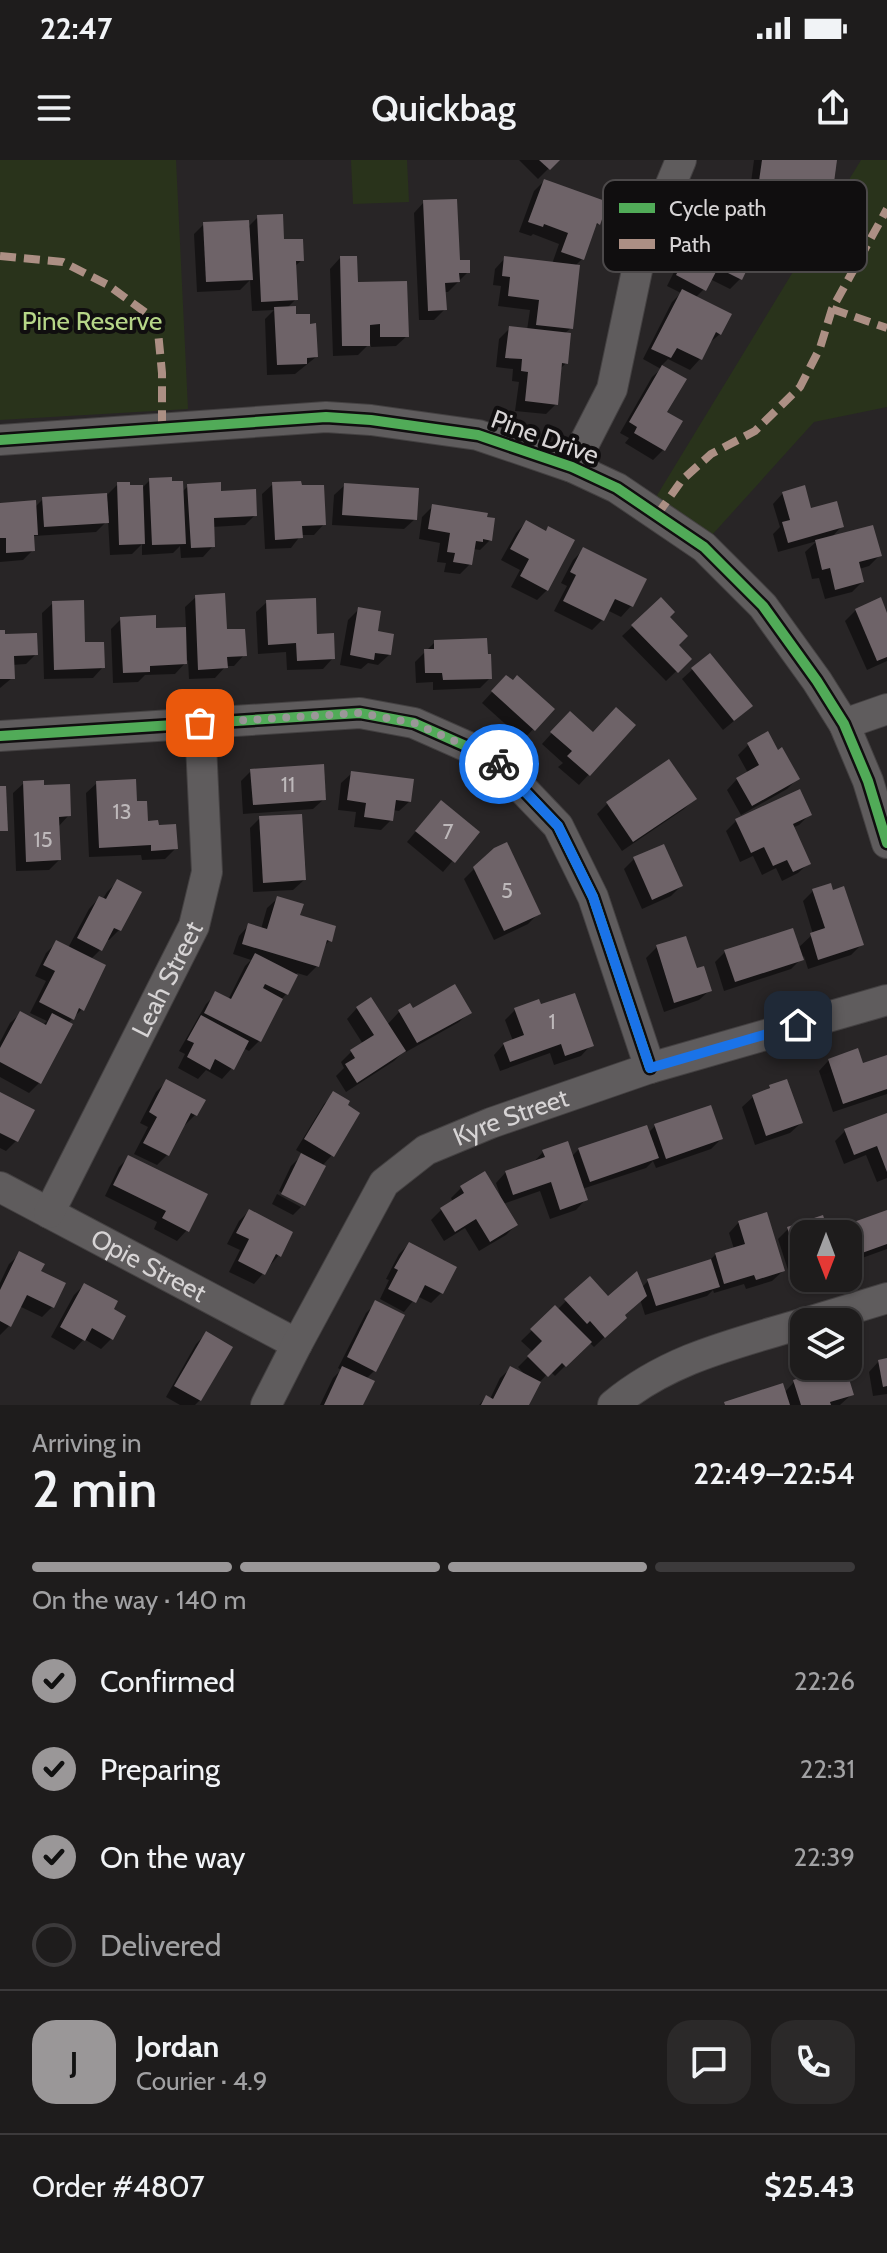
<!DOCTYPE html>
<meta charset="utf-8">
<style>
body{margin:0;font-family:Cabin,sans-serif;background:#2b2929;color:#f1f3f6;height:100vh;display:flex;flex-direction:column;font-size:30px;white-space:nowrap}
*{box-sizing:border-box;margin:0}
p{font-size:26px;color:#a1a1a3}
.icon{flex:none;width:44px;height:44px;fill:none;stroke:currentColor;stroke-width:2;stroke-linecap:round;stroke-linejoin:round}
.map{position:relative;height:1245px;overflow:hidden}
.side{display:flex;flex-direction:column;background:#1e1c1c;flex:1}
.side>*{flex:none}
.needle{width:52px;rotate:180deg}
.tools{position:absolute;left:790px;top:1060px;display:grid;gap:16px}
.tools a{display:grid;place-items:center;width:72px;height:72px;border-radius:16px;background:#1e1c1c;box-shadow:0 2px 6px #0004,0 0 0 2px #3c3a3b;font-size:40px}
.pin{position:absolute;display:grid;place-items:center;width:68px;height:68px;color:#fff;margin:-34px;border-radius:16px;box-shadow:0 4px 12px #0006}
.courier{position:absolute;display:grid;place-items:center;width:80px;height:80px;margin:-40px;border:6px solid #1a73e8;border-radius:50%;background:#fff;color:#222;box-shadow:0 2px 10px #0007}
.summary em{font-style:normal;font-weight:600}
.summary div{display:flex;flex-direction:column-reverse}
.summary{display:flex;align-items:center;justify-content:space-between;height:136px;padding:0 32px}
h1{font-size:52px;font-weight:600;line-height:60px}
.bar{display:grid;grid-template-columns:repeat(4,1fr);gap:12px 8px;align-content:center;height:96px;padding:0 32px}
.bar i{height:10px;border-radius:6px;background:#3c3a3b}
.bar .active{background:#9a9798}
.bar p{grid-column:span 4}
.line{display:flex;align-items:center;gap:20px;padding:0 32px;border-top:2px solid #3c3a3b}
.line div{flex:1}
.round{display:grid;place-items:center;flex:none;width:84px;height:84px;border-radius:24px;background:#2b2929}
ol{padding:0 32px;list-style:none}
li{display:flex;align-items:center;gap:24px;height:88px}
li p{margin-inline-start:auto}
li .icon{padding:8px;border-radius:50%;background:#9a9798;color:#111;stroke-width:4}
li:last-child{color:#a1a1a3}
li i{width:44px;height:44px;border:4px solid #3c3a3b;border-radius:50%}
.status{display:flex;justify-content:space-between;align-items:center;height:56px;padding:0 40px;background:#1e1c1c;direction:ltr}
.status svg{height:22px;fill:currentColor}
header{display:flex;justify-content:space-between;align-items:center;height:104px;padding:0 32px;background:#1e1c1c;font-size:36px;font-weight:600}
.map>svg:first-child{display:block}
.green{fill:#29331b}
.shadow{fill:#0007}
.building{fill:#6e6368}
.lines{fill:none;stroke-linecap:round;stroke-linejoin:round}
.minor-casing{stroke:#444142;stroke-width:32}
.minor{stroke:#5f5c5d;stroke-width:30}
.quiet{stroke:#ac8f84;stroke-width:8;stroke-dasharray:16 8;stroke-linecap:butt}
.cycleway-casing{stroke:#100e0f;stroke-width:15}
.cycleway{stroke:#51ab58;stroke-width:10}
.done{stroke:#9a9798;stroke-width:8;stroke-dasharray:0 14.4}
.route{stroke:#1a73e8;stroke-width:10}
.labels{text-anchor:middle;stroke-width:8;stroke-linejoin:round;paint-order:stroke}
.number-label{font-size:22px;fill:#bdb8ba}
.park-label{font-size:26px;fill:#b6d688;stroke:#100e0f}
.street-label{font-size:26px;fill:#d7d4d5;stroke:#100e0f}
.key{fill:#100e0f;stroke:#4c494a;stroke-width:2}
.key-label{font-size:22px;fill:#d7d4d5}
</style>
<div class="status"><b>22:47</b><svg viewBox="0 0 49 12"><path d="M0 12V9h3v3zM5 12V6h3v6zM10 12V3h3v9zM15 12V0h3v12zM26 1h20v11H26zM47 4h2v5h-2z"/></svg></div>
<header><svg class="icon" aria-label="menu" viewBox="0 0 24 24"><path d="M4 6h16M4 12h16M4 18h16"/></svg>Quickbag<svg class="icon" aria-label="share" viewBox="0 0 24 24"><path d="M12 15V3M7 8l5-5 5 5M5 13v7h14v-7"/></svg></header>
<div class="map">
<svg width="887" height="1245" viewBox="0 0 887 1245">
<rect width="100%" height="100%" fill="#282526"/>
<g class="green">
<polygon points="0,0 176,0 188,249 0,260"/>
<polygon points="351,0 407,0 409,42 353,44"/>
<polygon points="861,0 887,0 887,247 814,262 712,375 656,337"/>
</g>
<g class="shadow">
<polygon points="519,0 557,0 538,19"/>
<polygon points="754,0 835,0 831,29 821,39 750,30"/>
<polygon points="544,21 598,64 593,68 582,99 574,107 571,168 564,174 566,203 560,209 556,244 546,254 515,251 519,222 512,221 513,209 496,207 499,179 510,168 527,170 530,150 498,146 501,126 493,125 495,109 505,98 552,104 559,84 533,74 531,76 519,72 534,31"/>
<polygon points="735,29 757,55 770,76 772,100 762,110 748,103 740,119 730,129 710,119 704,129 695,138 720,174 708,184 700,199 690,210 668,199 661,206 684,220 665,253 664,289 653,300 625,283 629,278 620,273 652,217 661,209 643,199 672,142 681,133 667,126 679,102 676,100 691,75 687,73 702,43 712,33 725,39"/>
<polygon points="424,42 458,102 468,112 448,132 444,132 445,149 434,160 419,160 414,53"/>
<polygon points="258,57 302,100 294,107 296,139 287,148 294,156 316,197 295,214 267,215 265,159 274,150 252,151 250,120 240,130 197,132 194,74 204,64 248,67"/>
<polygon points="340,98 356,124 407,176 396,186 371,187 370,183 358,195 333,196 330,109"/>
<polygon points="150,320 181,333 188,326 220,333 255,355 245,365 212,367 213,386 203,397 181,398 180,386 173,393 142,395 142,384 132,394 110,395 108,360 96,372 34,376 32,378 33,390 23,400 0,402 0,345 34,348 43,339 107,335 118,324 128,327 143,327"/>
<polygon points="273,324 324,364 314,375 301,375 291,388 265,389 262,334"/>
<polygon points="345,325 415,359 404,369 332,365 334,335"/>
<polygon points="783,333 810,350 841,367 830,379 879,396 869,406 859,409 862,422 852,432 825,439 819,418 812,419 805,392 817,381 778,392 773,374 780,367 773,344"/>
<polygon points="432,347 490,380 480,390 473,389 470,404 460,414 444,412 446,403 437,402 440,383 419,379 422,357"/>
<polygon points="526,362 547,430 537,440 511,427 520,410 501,400 516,373"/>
<polygon points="584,389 644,420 631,446 621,457 607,450 602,460 592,470 554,451 567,426 561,423 573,400"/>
<polygon points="196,437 244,495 234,506 226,506 215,518 189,519 188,500 175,514 145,515 138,522 113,523 111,469 121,459 154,470 186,469 185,447"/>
<polygon points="661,440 676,485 689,499 666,521 622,476"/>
<polygon points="267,442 316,476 333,498 323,509 287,510 286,492 258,494 256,452"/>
<polygon points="53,443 83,484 103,507 93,518 44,519 42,453"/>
<polygon points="359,449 389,495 378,505 368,503 361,509 340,505 348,460"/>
<polygon points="856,450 887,458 887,501 867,510 845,461"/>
<polygon points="0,472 3,477 36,494 26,504 12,505 12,518 0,528"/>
<polygon points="435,482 490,518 480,528 433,530 433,522 416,523 415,502"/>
<polygon points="693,509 740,556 723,570 682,519"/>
<polygon points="506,517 552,549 523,580 482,543"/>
<polygon points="560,564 593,574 633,566 579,625 558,607 563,603 542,584"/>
<polygon points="767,574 777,592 798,618 787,629 741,655 727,630 737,619 748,613 738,595 748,585"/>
<polygon points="669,602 694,639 684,649 622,691 597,654 607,644"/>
<polygon points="251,611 324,639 313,649 243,654 241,621"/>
<polygon points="352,613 410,641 399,651 392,650 391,660 381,670 354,667 356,652 338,650 341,623"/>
<polygon points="24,623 42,627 69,655 58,667 59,700 49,710 16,711 13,633"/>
<polygon points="97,623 135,643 146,663 175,689 165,699 142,700 141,695 89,697 86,633"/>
<polygon points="431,653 477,672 443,712 407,682"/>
<polygon points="809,655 799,665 792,668 809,703 798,713 782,721 776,708 762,715 753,696 740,702 726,671 736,661"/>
<polygon points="260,658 304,720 293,730 253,732 250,668"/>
<polygon points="634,699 681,726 671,736 642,749 624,709"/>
<polygon points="475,708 539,753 528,764 494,780 464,719"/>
<polygon points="117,722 119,770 109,780 106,779 100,790 90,800 82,849 68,863 39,923 29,933 0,917 0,882 10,863 21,853 43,865 47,861 30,853 46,821 35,816 46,793 57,782 68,788 89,749 99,738 102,740 107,732"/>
<polygon points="813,731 861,785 851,795 808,809 804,796 791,809 724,831 715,802 725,792 798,788 813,774 803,741"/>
<polygon points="278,738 298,757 330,780 322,788 317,806 307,816 297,813 286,834 280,841 259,881 249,891 243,888 232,908 222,919 206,910 198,919 178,908 185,894 179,891 206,844 216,834 228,840 245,806 251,800 233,794 239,776 249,765 261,769 267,748"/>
<polygon points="685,778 695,811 710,830 699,840 664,852 646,798 657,787"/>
<polygon points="540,847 591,885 581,896 554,905 550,893 500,911 494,895 504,884 513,881 505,860 516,849"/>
<polygon points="357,848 387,865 399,852 412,850 470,852 459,862 406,892 405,890 394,901 346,932 336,916 344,908 341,902 351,892 363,884 347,859"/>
<polygon points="887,897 887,934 833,952 819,911 829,900 861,905"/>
<polygon points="166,922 195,955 185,965 183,964 167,995 157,1005 134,994 148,967 140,963 156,932"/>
<polygon points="770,927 801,963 790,973 755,985 742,947 753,937 765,932"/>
<polygon points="0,934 16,981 6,991 0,988"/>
<polygon points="334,934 332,995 322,1006 302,1046 302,1043 279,1031 291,1006 303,994 296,990 324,944"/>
<polygon points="887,955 887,1018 877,1022 866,995 844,1004 835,981 845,971"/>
<polygon points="655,966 721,979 711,989 656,1008 653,1001 646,1008 582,1029 586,1039 576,1050 550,1059 540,1031 503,1044 516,1065 506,1075 479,1091 465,1068 444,1081 431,1060 441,1050 453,1042 451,1038 461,1028 484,1013 501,1038 496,1023 506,1012 532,1004 543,992 571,997 579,989 648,973"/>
<polygon points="129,997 187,1070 177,1081 154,1069 157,1062 105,1036 119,1007"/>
<polygon points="277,1034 301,1047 293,1055 272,1044"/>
<polygon points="249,1051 279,1095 254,1124 229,1112 240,1090 227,1084 239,1061"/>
<polygon points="887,1052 887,1089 851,1102 848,1093 848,1074 842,1074 852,1064"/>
<polygon points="739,1062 783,1111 772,1121 746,1129 744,1124 714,1133 713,1130 707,1136 645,1155 640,1139 623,1156 614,1168 594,1187 589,1182 555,1216 550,1211 537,1225 526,1245 479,1245 486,1237 490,1239 500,1218 511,1208 526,1216 518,1207 533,1192 521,1181 555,1148 557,1150 566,1141 608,1139 642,1127 648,1121 708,1102 716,1094 734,1089 729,1073"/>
<polygon points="788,1069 827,1074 804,1074 804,1108 789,1113 778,1079"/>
<polygon points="409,1084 441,1133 431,1143 417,1136 404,1152 380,1139 389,1120 386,1119 399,1094"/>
<polygon points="20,1094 52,1147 42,1157 19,1146 9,1166 0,1175 0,1123 9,1104"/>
<polygon points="84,1125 111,1150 112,1178 101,1189 84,1179 74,1190 51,1177 74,1135"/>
<polygon points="376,1143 374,1211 366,1219 361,1245 320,1245 333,1218 341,1210 338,1208 366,1153"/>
<polygon points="206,1174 200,1240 195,1245 180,1245 166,1237 196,1184"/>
<polygon points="887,1200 887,1234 873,1236 869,1212 879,1201"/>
<polygon points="821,1219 852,1234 840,1245 724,1245 784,1233 794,1222"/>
</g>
<g class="building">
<polygon points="539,0 560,0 550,10"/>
<polygon points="762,0 837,0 833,30 759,21"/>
<polygon points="544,19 608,42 600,65 597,63 584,100 561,92 568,73 544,64 543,67 528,62"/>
<polygon points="457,39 460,100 470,100 470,113 459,113 460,122 445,123 447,150 428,151 423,40"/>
<polygon points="283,54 284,79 303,79 304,101 296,101 298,140 261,142 257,55"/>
<polygon points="249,60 253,120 206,122 203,62"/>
<polygon points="698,65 754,95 742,120 718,108 706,131 676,115 688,92 685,90"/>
<polygon points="340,96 357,96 358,122 407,121 409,177 380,177 380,164 370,165 370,186 342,186"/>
<polygon points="504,96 580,105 573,169 536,165 539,140 508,136 510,117 502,116"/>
<polygon points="682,129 732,154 721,175 716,172 702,200 677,188 671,198 651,189"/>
<polygon points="296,146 296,154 310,154 310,164 316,163 318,197 307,198 307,204 277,205 274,147"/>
<polygon points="509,166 571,173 568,204 562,203 558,245 525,241 528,212 521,211 522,199 505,198"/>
<polygon points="662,205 687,219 667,252 683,261 665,291 634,273 637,267 629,262"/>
<polygon points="172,317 172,321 183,321 186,384 152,385 149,318"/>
<polygon points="301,321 302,325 324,325 326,365 302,366 303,378 275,380 272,322"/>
<polygon points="117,322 130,322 130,325 143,325 145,384 119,385"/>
<polygon points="221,322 221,331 256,329 257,356 214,358 215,387 191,388 187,324"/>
<polygon points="344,323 419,328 417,360 342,355"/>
<polygon points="805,325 811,348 837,341 844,367 788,383 782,362 790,360 782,332"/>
<polygon points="107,333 109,363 44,367 42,337"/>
<polygon points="36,340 38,375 34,375 35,391 6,393 6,378 0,378 0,343"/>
<polygon points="432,344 488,353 487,357 495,358 492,381 483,379 483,382 476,381 472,405 453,402 455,393 447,392 450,373 428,369"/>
<polygon points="526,360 546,371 548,366 575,380 548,431 520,416 529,399 510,389"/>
<polygon points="873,365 882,396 859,402 864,422 835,430 830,408 822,410 815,380"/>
<polygon points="583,387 647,419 633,447 615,439 604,461 563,441 576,415 570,412"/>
<polygon points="225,433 227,469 245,469 247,496 227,497 228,508 198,510 195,435"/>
<polygon points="661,437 675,452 670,457 688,476 679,485 692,499 678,513 631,465"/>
<polygon points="881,437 887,453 887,497 877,501 855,449"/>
<polygon points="316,438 317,474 334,473 335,499 297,501 296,483 268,485 266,440"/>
<polygon points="84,440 85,482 104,482 105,508 54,510 52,441"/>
<polygon points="358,447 381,451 378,471 394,474 391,495 375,493 374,500 350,495"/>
<polygon points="156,455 156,468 186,467 187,504 150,506 150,512 123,513 120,457"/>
<polygon points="0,470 5,470 5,474 37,473 38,495 14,496 15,519 0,519"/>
<polygon points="487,478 488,494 491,494 492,519 443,520 442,513 425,513 424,489 434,489 434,480"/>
<polygon points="710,493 753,546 734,561 691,508"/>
<polygon points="506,515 513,520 517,515 555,549 535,571 491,531"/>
<polygon points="616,547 636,565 590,616 567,596 572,591 550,572 570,551 593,572"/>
<polygon points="768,571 778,590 782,587 800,619 752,646 736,618 759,605 747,583"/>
<polygon points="669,599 697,639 633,682 606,642"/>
<polygon points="324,604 326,640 253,645 250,609"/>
<polygon points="351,611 414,619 411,642 396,640 393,661 364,657 366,643 347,640"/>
<polygon points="136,619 137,641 147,641 148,661 158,660 159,665 176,664 178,689 151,691 151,685 99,688 96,621"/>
<polygon points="44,620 44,625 70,624 71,656 59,657 61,700 26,702 23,621"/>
<polygon points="0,626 6,626 8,671 0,671"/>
<polygon points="800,629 812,655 793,664 811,704 793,712 787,700 773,706 764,687 751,693 735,659"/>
<polygon points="441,640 480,672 455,703 415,671"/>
<polygon points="302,654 306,720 263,723 259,656"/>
<polygon points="507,682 541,754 504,771 473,707 494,688"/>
<polygon points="664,684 683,726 652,740 633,697"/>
<polygon points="117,719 142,732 121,771 114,768 102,791 77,778 99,736 106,739"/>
<polygon points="831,723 833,730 844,726 864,785 818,800 810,773 825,768 812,729"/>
<polygon points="277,736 304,744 300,755 336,766 332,782 327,780 319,807 242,784 248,763 267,769"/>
<polygon points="793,768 804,800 735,822 724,790"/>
<polygon points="686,776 697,808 704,806 712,831 674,843 656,785"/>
<polygon points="56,780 106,805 84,851 79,848 74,860 39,842 55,811 43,805"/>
<polygon points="255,793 298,815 288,835 265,824 263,828 283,839 261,882 204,853 215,831 231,839"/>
<polygon points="455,824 472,853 417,883 398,850 410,843 413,848"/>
<polygon points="575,833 594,886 565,896 561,884 510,902 503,883 524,875 514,848 539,839 541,844"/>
<polygon points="371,837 406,891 357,923 345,904 355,898 350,890 374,875 356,847"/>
<polygon points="20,851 46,865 52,853 73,864 41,924 0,902 0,888"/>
<polygon points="201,855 249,881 234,910 215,899 210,910 187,897 194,883 187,880"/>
<polygon points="858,888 863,903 887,895 887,929 843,944 828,899"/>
<polygon points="166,919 206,940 197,956 191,953 169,996 143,983 157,957 149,952"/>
<polygon points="787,919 803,963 766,976 752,935 770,928 769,925"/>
<polygon points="333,931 350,941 348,945 360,953 334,997 304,979"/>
<polygon points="0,932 35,950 18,982 0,973"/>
<polygon points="711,945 723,979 666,999 654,964"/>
<polygon points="887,953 887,1012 877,986 854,995 844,969"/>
<polygon points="647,965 659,998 590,1022 578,988"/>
<polygon points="568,981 588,1040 560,1050 551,1022 513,1035 505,1011 545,997 542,990"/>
<polygon points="301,993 326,1006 305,1046 281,1034"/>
<polygon points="128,995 208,1034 189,1072 162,1058 166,1051 113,1025"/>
<polygon points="485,1011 518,1065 490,1082 476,1059 455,1072 440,1048 464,1033 460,1026"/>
<polygon points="249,1049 293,1072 281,1097 276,1094 265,1115 238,1101 249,1079 236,1073"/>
<polygon points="887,1050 887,1084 862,1093 851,1063"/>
<polygon points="767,1052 785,1111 756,1120 754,1115 724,1124 715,1093 745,1084 738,1061"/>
<polygon points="823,1055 829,1074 804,1074 804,1102 799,1104 787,1067"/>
<polygon points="409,1082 457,1107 443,1134 425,1125 416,1143 388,1129 398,1110 394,1108"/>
<polygon points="19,1091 45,1104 41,1111 66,1123 54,1148 27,1135 11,1167 0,1161 0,1130"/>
<polygon points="711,1099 720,1127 656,1146 647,1119"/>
<polygon points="637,1111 647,1136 625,1155 627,1158 605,1178 590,1161 587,1164 564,1139 590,1116 608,1136"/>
<polygon points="84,1123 118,1141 114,1149 126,1156 113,1180 92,1168 85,1181 60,1167"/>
<polygon points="375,1140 405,1155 376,1212 347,1197"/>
<polygon points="555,1145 592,1182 566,1207 562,1203 548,1217 527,1196 542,1181 530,1169"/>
<polygon points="206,1171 233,1187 201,1241 174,1226"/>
<polygon points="887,1198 887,1226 883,1227 878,1200"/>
<polygon points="342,1206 375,1221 363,1245 324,1245"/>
<polygon points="510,1206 541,1222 529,1245 481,1245 486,1235 493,1239"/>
<polygon points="846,1209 854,1235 830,1242 831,1245 801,1245 793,1220 821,1211 823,1216"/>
<polygon points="783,1223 790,1245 725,1245 724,1242"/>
</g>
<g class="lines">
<g class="minor-casing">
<g id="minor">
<polyline points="0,280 326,257 371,260 478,275 572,307 617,328 704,387 763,446 817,521 844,564 868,621 887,683"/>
<polyline points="572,307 612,229 639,101 681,0"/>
<polyline points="844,564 887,549"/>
<polyline points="0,576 360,553 414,563 493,598 558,666 593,737 650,908"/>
<path id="s1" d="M0,1027L297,1184"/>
<path id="s2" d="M49,1053L194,766L207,712L200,563"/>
<polyline points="808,1162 887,1138"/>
<path id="s3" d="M266,1245L297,1184L384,1023L426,990L491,963L650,908L887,840"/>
<path d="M613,1245C669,1198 735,1184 804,1163"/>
</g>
</g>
<use href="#minor" class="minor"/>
<g class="quiet">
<polyline points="0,96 63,102 108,125 157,161 162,213 162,268"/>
<polyline points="832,149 887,168"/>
<polyline points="657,355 682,320 711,294 755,271 800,227 820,188 832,149 887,49"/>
</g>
<g class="cycleway-casing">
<g id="cycleway">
<polyline points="0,280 326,257 371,260 478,275 572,307 617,328 704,387 763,446 817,521 844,564 868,621 887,683"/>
<polyline points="0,576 360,553 414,563 493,598 558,666 593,737 650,908"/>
</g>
</g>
<use href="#cycleway" class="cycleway"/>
</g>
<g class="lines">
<polyline class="done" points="200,563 360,553 414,563 493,598 499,604"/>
<polyline class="route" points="499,604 558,666 593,737 650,908 798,865"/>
</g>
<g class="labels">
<g class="number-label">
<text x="288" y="632">11</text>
<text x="122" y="659">13</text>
<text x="448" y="679">7</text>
<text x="43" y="687">15</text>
<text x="507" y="738">5</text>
<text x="552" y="869">1</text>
</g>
<g class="park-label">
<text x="92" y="170">Pine Reserve</text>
</g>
<g class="street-label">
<text transform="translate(545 277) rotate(20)" y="9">Pine Drive</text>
<text dy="9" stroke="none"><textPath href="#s2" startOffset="262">Leah Street</textPath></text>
<text dy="9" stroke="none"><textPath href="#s3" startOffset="396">Kyre Street</textPath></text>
<text dy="9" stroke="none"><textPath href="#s1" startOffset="168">Opie Street</textPath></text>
</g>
</g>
<rect x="603" y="20" width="264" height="92" rx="12" class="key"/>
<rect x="619" y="43" width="36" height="10" fill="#51ab58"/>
<rect x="619" y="79" width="36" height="10" fill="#ac8f84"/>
<g class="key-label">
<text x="669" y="56">Cycle path</text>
<text x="669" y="92">Path</text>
</g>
</svg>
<div class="tools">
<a><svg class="needle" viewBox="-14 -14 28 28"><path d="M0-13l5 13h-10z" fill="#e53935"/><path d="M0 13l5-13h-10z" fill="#a1a1a3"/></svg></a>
<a><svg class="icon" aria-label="layers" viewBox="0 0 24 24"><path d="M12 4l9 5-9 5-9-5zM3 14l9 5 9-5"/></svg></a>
</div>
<div class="pin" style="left:200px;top:563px;background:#ea580c"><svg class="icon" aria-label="bag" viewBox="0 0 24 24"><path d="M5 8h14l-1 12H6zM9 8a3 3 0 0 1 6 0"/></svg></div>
<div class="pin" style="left:798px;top:865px;background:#1f2937"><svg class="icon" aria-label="home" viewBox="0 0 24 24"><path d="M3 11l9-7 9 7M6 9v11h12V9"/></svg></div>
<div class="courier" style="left:499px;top:604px"><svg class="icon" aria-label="bike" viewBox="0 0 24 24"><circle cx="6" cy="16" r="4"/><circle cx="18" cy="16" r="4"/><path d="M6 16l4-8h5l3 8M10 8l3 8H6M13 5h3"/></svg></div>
</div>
<section class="side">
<div class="summary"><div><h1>2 min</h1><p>Arriving in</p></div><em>22:49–22:54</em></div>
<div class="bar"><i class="active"></i><i class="active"></i><i class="active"></i><i></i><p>On the way · 140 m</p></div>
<ol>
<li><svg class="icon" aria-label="check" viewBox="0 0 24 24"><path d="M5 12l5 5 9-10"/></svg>Confirmed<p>22:26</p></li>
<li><svg class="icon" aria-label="check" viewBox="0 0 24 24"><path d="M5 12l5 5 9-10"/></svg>Preparing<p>22:31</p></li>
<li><svg class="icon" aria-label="check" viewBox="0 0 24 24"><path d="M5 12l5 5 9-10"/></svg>On the way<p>22:39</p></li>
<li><i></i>Delivered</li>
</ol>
<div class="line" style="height:144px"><b class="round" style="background:#9a9798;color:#111">J</b><div><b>Jordan</b><p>Courier · 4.9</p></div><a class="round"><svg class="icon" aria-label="chat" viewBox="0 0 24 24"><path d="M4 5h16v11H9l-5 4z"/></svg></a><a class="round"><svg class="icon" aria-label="phone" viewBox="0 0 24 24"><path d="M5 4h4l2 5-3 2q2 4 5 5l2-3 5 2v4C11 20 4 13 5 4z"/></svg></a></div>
<div class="line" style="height:104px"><div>Order #4807</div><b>$25.43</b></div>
</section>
